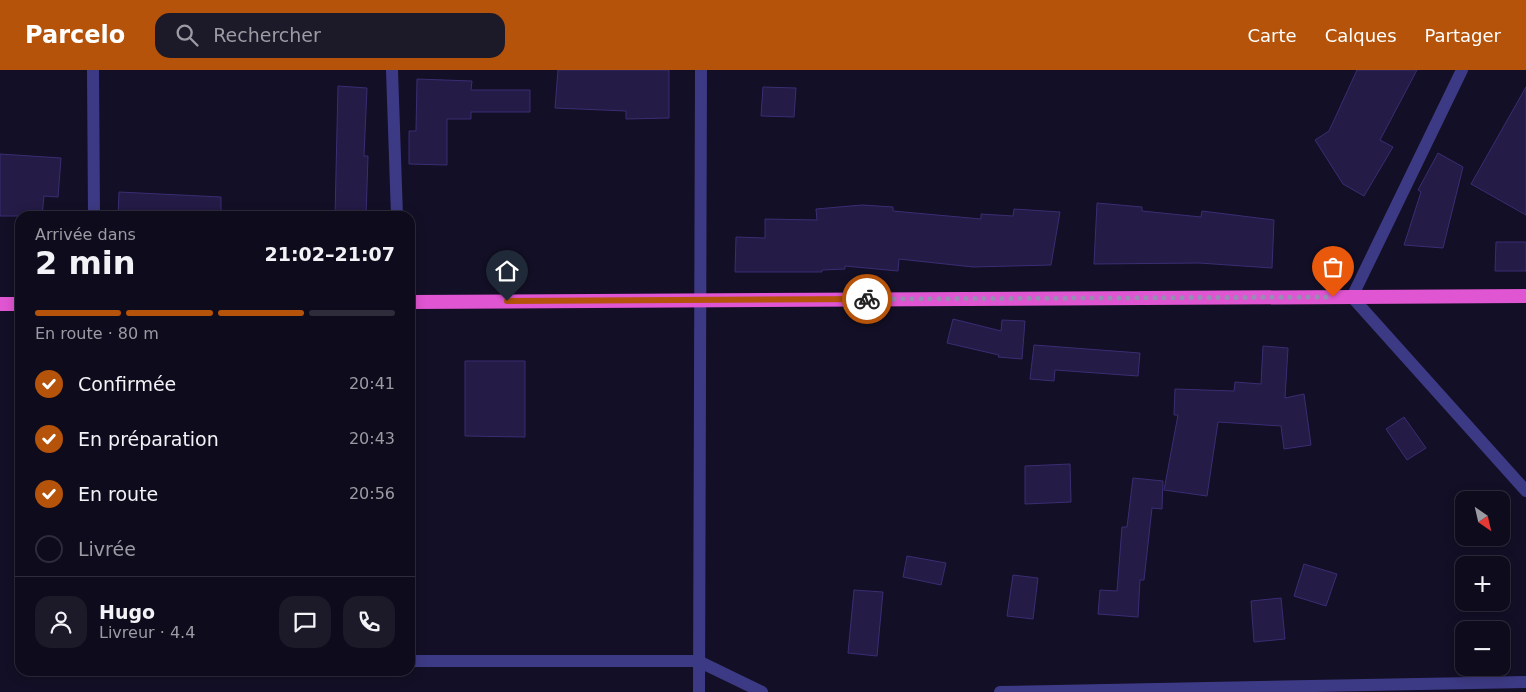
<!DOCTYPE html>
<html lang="fr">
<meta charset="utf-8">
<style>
body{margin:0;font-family:"DejaVu Sans",sans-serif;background:#1c1929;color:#f1f3f6;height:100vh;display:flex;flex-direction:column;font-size:19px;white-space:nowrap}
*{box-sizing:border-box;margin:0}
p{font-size:16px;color:#9b9ba3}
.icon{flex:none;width:28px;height:28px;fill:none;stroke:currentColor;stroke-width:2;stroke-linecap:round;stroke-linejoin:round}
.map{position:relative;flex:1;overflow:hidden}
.sheet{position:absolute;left:15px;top:141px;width:400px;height:465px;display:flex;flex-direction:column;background:#0e0b1c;border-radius:15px;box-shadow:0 2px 12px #0003,0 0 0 1px #2e2b3b}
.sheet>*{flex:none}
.needle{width:32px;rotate:146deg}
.fabs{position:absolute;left:1455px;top:421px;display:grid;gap:10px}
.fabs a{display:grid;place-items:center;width:55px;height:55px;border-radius:10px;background:#0e0b1c;box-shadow:0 2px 12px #0003,0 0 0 1px #2e2b3b;font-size:25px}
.pin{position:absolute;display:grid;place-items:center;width:42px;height:42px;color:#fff;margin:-51px -21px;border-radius:50% 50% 50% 0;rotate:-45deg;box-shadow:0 0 5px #0007}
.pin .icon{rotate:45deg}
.courier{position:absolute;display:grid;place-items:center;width:50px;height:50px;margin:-25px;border:4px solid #b45309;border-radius:50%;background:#fff;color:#222;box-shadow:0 1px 6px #0007}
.headline em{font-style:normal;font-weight:600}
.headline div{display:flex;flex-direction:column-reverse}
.headline{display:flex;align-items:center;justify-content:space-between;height:85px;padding:0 20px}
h1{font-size:32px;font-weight:600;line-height:38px}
.bar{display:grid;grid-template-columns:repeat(4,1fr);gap:8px 5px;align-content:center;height:60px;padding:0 20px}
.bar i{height:6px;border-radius:4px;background:#2e2b3b}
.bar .active{background:#b45309}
.bar p{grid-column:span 4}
.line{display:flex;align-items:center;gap:12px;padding:0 20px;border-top:1px solid #2e2b3b}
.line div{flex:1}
.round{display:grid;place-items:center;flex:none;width:52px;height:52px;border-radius:15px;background:#1c1929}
ol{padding:0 20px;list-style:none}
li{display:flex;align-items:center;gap:15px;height:55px}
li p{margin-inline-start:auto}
li .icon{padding:5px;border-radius:50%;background:#b45309;color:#fff;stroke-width:4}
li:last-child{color:#9b9ba3}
li i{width:28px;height:28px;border:2px solid #2e2b3b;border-radius:50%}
header{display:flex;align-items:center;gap:30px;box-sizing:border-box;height:70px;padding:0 25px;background:#b45309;color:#fff}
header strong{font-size:24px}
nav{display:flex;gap:28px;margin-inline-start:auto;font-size:18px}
.search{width:350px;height:45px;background:#1c1929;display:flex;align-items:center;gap:12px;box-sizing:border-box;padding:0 18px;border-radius:15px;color:#9b9ba3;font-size:19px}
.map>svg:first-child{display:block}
.building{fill:#241b47;stroke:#3b2d73}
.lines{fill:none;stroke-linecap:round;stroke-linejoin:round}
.minor{stroke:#3d3a85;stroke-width:12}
.trunk{stroke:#e055d1;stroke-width:14}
.done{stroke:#948fb3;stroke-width:5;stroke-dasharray:0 9}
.route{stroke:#b45309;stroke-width:6}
</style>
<header>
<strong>Parcelo</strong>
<div class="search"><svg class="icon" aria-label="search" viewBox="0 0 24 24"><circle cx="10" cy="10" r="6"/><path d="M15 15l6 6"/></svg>Rechercher</div>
<nav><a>Carte</a><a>Calques</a><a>Partager</a></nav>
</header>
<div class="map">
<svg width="1526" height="622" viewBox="0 0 1526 622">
<rect width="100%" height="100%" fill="#130f26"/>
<g class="building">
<polygon points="558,0 669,0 669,48 626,49 626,41 555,38"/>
<polygon points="1357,0 1417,0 1380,70 1393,77 1364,126 1343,114 1315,70 1329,61"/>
<polygon points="417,9 472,11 471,20 530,20 530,42 471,42 471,49 447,49 447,95 409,94 409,61 416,61"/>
<polygon points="338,16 367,18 364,86 368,86 366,146 335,146"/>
<polygon points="763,17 796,18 794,47 761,46"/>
<polygon points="1526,17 1526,145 1471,114"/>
<polygon points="1438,83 1463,97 1443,178 1404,175 1421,122 1418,120"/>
<polygon points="0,84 61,88 58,127 44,126 42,146 0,146"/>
<polygon points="119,122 221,127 221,146 118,146"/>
<polygon points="1097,133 1142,137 1142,141 1201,147 1202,141 1274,150 1272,198 1199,193 1094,194"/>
<polygon points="862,135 893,137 893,141 981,149 981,144 1013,146 1014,139 1060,142 1051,195 973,197 899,189 898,201 845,196 845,199 822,200 822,202 735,202 736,167 765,168 765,149 817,150 816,139"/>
<polygon points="1496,172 1526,172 1526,201 1495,201"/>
<polygon points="953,249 1001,261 1002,250 1025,251 1022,289 998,287 999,285 947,273"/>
<polygon points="1034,275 1140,283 1138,306 1055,300 1054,311 1030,309"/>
<polygon points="1263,276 1288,278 1285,328 1304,324 1311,375 1284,379 1281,356 1218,352 1207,426 1164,420 1178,345 1174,345 1175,319 1234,321 1235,312 1261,314"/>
<polygon points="465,291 525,291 525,367 465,366"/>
<polygon points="1404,347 1426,378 1407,390 1386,359"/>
<polygon points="1070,394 1071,432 1025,434 1025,396"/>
<polygon points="1133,408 1163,411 1162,439 1152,438 1144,510 1140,510 1138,547 1098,544 1100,520 1117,521 1122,457 1127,457"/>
<polygon points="907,486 946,493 941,515 903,507"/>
<polygon points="1304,494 1337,504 1326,536 1294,526"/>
<polygon points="1013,505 1038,508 1033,549 1007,546"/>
<polygon points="854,520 883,522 877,586 848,583"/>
<polygon points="1281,528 1285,569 1254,572 1251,531"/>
</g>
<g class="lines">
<g class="minor">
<polyline points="93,0 94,146"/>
<polyline points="392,0 397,146"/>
<polyline points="1462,0 1352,227 1526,421"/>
<polyline points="410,591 698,591 762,622"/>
<polyline points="699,622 701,0"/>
<polyline points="1000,622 1526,612"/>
</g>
<g class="trunk">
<polyline points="410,232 1526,226"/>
<polyline points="0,234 20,234"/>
</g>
</g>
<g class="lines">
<polyline class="done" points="867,229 1333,227"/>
<polyline class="route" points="507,231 867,229"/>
</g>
</svg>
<div class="fabs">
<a><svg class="needle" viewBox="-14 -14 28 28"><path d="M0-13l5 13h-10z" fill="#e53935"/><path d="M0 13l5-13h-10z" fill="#9b9ba3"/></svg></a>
<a>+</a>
<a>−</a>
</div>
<div class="pin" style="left:1333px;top:227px;background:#ea580c"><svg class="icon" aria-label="bag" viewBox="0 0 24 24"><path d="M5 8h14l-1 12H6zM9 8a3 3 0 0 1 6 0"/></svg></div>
<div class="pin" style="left:507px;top:231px;background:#1f2937"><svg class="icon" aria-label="home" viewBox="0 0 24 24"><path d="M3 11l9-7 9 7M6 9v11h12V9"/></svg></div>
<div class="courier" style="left:867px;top:229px"><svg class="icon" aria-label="bike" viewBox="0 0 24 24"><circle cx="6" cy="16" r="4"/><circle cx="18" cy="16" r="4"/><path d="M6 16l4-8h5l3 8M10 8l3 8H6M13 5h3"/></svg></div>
<section class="sheet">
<div class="headline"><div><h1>2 min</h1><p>Arrivée dans</p></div><em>21:02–21:07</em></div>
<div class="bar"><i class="active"></i><i class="active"></i><i class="active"></i><i></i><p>En route · 80 m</p></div>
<ol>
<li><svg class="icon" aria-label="check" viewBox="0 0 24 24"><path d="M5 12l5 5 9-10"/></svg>Confirmée<p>20:41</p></li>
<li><svg class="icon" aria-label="check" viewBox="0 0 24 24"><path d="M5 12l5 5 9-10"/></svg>En préparation<p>20:43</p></li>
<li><svg class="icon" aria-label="check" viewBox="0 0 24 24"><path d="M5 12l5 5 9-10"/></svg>En route<p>20:56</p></li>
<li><i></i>Livrée</li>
</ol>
<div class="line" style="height:90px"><a class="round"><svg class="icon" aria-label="person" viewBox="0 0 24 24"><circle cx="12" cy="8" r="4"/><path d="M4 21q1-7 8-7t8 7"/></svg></a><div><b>Hugo</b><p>Livreur · 4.4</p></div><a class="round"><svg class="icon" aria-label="chat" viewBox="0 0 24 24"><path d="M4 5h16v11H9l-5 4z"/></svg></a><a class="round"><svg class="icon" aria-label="phone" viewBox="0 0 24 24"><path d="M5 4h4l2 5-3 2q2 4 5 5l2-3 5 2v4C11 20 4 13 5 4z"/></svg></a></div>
</section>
</div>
